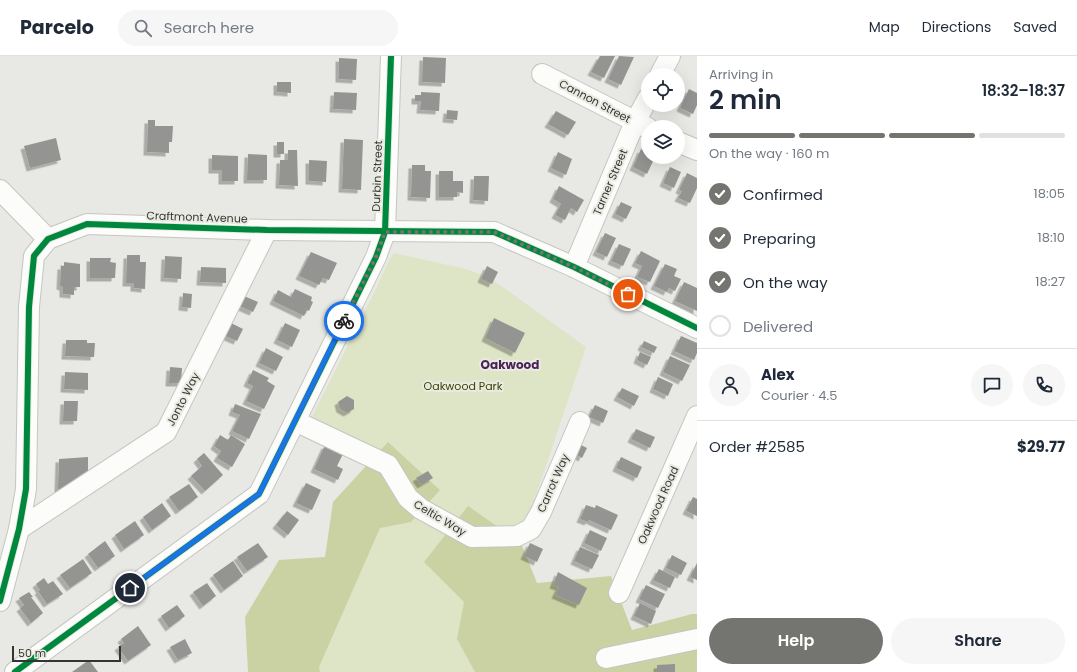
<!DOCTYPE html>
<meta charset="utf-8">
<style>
body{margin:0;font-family:Poppins,sans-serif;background:#f6f6f7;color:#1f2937;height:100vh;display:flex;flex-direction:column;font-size:15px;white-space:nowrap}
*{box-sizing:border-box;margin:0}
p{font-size:13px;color:#747a83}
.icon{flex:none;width:22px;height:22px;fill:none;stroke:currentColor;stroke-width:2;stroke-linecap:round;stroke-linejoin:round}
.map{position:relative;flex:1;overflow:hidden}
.side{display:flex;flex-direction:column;background:#fff;width:380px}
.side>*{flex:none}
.controls{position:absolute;left:641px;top:12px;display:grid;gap:8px}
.controls a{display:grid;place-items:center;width:44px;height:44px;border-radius:50%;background:#fff;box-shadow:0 4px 16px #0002;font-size:20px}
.scale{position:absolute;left:12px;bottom:10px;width:109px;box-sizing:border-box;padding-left:4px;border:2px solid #353633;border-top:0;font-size:11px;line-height:14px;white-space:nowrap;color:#353633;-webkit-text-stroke:3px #e9ebe2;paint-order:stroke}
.pin{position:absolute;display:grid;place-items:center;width:34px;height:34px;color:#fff;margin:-17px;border:2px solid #fff;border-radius:50%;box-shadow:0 1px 4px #0007}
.courier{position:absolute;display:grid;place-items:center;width:40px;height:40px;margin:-20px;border:3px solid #1a73e8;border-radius:50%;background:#fff;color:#222;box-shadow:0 1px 5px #0007}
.headline em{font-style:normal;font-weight:600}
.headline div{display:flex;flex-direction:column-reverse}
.headline{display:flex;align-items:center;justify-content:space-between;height:68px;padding:0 12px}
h1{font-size:26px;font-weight:600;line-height:30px}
.bar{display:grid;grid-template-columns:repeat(4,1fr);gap:6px 4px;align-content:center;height:48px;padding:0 12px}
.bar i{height:5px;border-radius:3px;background:#e0e1e3}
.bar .on{background:#747571}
.bar p{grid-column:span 4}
.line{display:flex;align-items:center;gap:10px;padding:0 12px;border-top:1px solid #e0e1e3}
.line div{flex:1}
.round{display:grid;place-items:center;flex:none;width:42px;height:42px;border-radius:21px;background:#f6f6f7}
ol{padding:0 12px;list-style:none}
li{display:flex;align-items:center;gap:12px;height:44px}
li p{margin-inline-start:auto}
li .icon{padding:4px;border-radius:50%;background:#747571;color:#fff;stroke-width:4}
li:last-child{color:#747a83}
li i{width:22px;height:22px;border:2px solid #e0e1e3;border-radius:50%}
.primary-button{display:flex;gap:8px;margin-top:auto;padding:8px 12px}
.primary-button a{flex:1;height:46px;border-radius:24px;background:#747571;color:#fff;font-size:16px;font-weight:600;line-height:46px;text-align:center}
.primary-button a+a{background:#f6f6f7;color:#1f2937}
header{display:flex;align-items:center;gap:24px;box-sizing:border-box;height:56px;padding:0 20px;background:#fff;border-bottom:1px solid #e0e1e3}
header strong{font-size:19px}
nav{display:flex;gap:22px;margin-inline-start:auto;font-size:14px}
.search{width:280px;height:36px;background:#f6f6f7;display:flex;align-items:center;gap:10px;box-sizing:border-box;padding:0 14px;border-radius:22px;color:#747a83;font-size:15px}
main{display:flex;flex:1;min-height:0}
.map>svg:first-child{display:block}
.green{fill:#dee4c6}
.forest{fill:#cad2a3}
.building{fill:#949592;filter:url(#shadow)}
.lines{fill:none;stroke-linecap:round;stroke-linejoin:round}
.minor-casing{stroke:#c5c5c2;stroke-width:22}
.minor{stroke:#fcfcfb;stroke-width:20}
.cycleway-casing{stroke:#e9ebe2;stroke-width:8}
.cycleway{stroke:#00873e;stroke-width:6}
.done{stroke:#747571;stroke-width:4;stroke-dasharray:0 7.2}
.route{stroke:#1a73e8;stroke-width:5}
.labels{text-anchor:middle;stroke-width:4;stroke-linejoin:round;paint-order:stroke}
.street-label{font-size:11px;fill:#353633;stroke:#e9ebe2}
.park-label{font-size:11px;fill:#394100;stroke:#e9ebe2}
.neighbourhood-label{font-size:12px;font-weight:bold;fill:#4b2256;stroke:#e9ebe2}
</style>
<header>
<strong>Parcelo</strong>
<div class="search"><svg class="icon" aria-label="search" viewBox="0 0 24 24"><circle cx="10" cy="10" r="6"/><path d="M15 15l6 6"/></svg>Search here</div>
<nav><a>Map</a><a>Directions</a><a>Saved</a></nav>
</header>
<main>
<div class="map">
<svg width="697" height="616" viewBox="0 0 697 616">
<defs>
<filter id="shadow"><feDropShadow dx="-3.5" dy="3.5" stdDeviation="0" flood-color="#0004"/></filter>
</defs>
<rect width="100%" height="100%" fill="#e8e9e4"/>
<polygon class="green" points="394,197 466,213 488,221 511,237 586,291 527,466 505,473 532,616 285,616 389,401 312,361 376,233 390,202 391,202"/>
<g class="forest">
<polygon points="388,386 440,434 411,466 380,472 319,611 320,616 248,616 245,561 279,504 325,501 333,446"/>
<polygon points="468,450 521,487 537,527 611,520 632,574 692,558 697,558 697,616 475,616 457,583 464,546 424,506"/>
</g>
<g class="building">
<polygon points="600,0 615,0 604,22 591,16"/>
<polygon points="619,0 634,1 621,29 608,23"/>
<polygon points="423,1 446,2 445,27 422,26"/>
<polygon points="339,2 357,3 356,24 339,23"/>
<polygon points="277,26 291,26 291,37 277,36"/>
<polygon points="678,27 685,31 678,45"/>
<polygon points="689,33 697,37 697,49 693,58 680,52"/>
<polygon points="334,36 357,37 356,54 333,53"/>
<polygon points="421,36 440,37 439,55 420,54 421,45 415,45 415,39 421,39"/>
<polygon points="447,54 458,55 457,64 446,63"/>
<polygon points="556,55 576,66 568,79 548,68"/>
<polygon points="148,64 155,64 155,70 173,70 172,86 169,86 169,97 147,96"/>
<polygon points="56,82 61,104 30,112 24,90"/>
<polygon points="344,83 363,84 361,134 342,133"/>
<rect x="277" y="86" width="7" height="12"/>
<polygon points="641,93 648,96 648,101 655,101 647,118 633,111"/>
<polygon points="288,94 297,94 298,130 279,129 280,104 288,104"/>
<polygon points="558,96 572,103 566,119 551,112"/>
<polygon points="248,98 267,99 267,124 247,124"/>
<polygon points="212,99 238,100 238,125 222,125 222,114 212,114"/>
<polygon points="309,104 327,105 326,126 309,125"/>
<polygon points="412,109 425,109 425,115 431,115 430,142 411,141"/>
<polygon points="670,111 681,116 674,132 663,127"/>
<polygon points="439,115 453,115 453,125 463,125 463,137 457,136 457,141 439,141"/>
<polygon points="687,117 697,122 697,132 690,147 678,142 682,135 679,134"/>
<polygon points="474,120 489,120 488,145 473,144"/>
<polygon points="559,130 584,144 577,156 571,152 565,164 555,159 561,148 553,143"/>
<polygon points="621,146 632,151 626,163 615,158"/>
<polygon points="605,177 616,182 607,201 596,196"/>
<polygon points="619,188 631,193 623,210 611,205"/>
<polygon points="641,195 660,205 650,226 637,221 642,210 635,207"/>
<polygon points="311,196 337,207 329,224 323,222 319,229 299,220"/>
<polygon points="127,199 140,199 140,206 146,206 145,233 134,232 134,227 126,227"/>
<polygon points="165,200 182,201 181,223 164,222"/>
<polygon points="90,202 111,202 110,206 116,207 115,222 90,222"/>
<polygon points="64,206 80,208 80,231 74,231 74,239 63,238 63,231 60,230 61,210 64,210"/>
<polygon points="665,208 677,213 674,220 681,223 675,235 669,232 667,236 654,230"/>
<polygon points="487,210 498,216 492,228 481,223"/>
<polygon points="201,211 226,212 226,227 200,226"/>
<polygon points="684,226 697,232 697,255 675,245"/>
<polygon points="295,233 312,241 311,245 313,246 309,255 307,254 304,260 273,245 278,234 291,241"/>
<polygon points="183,237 192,238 191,252 182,251"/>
<polygon points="244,240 258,246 253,256 239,250"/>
<polygon points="494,262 525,277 515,297 485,282"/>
<polygon points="231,267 243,273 237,285 225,280"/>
<polygon points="285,267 300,274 292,291 277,284"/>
<polygon points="681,280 697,287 697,297 694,304 674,295"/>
<polygon points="66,284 87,284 87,287 95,287 94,301 65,300"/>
<polygon points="644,285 657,291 654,297 641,291"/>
<polygon points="266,292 283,301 276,315 259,307"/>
<polygon points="640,296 651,301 647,309 637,304"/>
<polygon points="670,300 690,309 682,325 663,316"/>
<polygon points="170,311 182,312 181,327 169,327"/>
<polygon points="253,314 269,322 267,325 275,330 264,353 246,345 253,330 247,327"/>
<polygon points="65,316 88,317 88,334 64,333"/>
<polygon points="658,321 673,328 668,340 653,333"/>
<polygon points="622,332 639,340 634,350 617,341"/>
<polygon points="347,340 354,344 354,353 347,357 340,353 338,346"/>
<polygon points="64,345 78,345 77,365 63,365"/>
<polygon points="235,348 261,358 249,383 232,375 240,359 232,356"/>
<polygon points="595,349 608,355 603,367 589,361"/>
<polygon points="636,373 655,381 650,392 631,383"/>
<polygon points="220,379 228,384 231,379 245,388 232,411 217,402 221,395 214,390"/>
<polygon points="579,388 587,392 582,402 575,398"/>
<polygon points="325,389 343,398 337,410 343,413 338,424 314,413"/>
<polygon points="204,397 223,419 205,435 191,420 202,410 197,403"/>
<polygon points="88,401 88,418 69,434 58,433 59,403"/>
<polygon points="621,401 642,411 637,422 616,412"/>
<polygon points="428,415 433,422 421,429 416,422"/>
<polygon points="306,427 321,434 312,454 296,447"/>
<polygon points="189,428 198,441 179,455 169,441"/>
<polygon points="693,441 697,443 697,460 686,455"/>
<polygon points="162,447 171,460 152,474 143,461"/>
<polygon points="586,449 595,452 596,449 618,459 611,474 589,464 588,466 580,463"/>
<polygon points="287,455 299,464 288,479 276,469"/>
<polygon points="135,465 144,479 124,493 115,479"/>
<polygon points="590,474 607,482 601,495 584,487"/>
<polygon points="105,485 115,500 98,512 88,498"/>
<polygon points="258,487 268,501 247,515 237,501"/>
<polygon points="530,487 543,493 537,506 524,500"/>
<polygon points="580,491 599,499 592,513 574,505"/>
<polygon points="672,499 687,507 681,519 666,512"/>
<polygon points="83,503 92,517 70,532 60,519"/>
<polygon points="233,505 243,520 224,534 213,519"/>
<polygon points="697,507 697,524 690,521"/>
<polygon points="659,513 675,521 670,532 653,524"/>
<polygon points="558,516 587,532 579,549 555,539 559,531 553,529"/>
<polygon points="44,522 48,528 53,525 63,538 47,548 38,535 40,534 36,528"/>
<polygon points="207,527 216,540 203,550 193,536"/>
<polygon points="646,529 665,538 658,552 639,543"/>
<polygon points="29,536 33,541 31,541 43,557 31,567 20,552 24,549 19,542"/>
<polygon points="640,547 656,555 651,568 634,560"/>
<polygon points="177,549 185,560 169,572 161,560"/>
<polygon points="138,570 151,589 128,605 118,591 124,587 121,583"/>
<polygon points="185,583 192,597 178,604 170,591"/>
<polygon points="89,604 98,616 72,616"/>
<polygon points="675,608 675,616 657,616 657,609"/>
</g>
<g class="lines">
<g class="minor-casing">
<g id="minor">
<polyline points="542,18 648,72"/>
<polyline points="660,19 670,0"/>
<polyline points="678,86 697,94"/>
<polyline points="0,134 48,183"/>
<polyline points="574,211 635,66 648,42"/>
<polyline points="295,365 388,409 408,442 421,453 472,481 517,480 531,473 541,456 580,366"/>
<polyline points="19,473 166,376 267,174"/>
<polyline points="619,537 697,360"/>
<polyline points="0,545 19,473 26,433 29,251 34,200 48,183 87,168 267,174 494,176 574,211 697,272"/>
<polyline points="606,602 697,583"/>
<polyline points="15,616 259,438 376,201 385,176 391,0"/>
</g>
</g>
<use href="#minor" class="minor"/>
<g class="cycleway-casing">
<g id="cycleway">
<polyline points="0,545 19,473 26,433 29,251 34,200 48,183 87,168 267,174 494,176 574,211 697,272"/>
<polyline points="15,616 259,438 376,201 385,176 391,0"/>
</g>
</g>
<use href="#cycleway" class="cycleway"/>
</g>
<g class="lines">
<polyline class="done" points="344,265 376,201 385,176 494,176 574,211 628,238"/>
<polyline class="route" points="130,532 259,438 344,265"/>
</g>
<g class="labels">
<g class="street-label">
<text transform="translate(595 45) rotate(28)" y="4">Cannon Street</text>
<text transform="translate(377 120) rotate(-88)" y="4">Durbin Street</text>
<text transform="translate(610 126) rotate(-67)" y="4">Tarner Street</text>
<text transform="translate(197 161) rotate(2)" y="4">Craftmont Avenue</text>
<text transform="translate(183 343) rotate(-63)" y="4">Jonto Way</text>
<text transform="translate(553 427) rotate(-66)" y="4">Carrot Way</text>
<text transform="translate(658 449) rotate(-66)" y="4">Oakwood Road</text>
<text transform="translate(440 462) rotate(31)" y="4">Celtic Way</text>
</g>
<g class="park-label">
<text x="463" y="334">Oakwood Park</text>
</g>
<g class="neighbourhood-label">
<text x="510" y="313">Oakwood</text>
</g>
</g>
</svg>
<div class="controls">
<a><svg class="icon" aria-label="locate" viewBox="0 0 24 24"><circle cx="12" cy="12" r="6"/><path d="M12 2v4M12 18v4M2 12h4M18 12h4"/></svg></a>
<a><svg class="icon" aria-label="layers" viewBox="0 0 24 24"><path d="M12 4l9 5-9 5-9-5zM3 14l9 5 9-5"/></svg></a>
</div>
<div class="scale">50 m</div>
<div class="pin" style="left:628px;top:238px;background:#ea580c"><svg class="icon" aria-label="bag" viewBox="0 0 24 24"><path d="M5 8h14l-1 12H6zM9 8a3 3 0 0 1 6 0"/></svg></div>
<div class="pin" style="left:130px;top:532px;background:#1f2937"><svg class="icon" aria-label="home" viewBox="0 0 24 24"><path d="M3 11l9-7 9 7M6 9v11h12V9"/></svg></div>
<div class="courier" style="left:344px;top:265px"><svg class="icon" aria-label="bike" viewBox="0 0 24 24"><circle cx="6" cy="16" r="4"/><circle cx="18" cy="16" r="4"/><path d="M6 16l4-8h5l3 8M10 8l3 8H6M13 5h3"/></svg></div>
</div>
<section class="side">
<div class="headline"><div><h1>2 min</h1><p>Arriving in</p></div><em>18:32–18:37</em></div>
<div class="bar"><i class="on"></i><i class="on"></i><i class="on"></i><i></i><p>On the way · 160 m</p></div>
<ol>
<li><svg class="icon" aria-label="check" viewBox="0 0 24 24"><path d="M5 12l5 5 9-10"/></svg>Confirmed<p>18:05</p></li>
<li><svg class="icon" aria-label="check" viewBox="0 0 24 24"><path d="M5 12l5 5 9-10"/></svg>Preparing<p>18:10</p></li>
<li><svg class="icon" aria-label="check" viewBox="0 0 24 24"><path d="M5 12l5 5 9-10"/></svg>On the way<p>18:27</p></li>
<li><i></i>Delivered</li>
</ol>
<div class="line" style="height:72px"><a class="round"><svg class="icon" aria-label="person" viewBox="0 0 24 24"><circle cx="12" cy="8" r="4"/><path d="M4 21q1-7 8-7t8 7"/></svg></a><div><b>Alex</b><p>Courier · 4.5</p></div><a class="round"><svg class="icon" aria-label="chat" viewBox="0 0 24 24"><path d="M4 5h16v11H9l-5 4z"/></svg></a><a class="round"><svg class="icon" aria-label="phone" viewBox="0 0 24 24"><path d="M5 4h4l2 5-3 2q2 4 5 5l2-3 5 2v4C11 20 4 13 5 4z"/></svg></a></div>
<div class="line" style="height:52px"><div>Order #2585</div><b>$29.77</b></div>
<div class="primary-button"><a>Help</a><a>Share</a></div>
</section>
</main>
